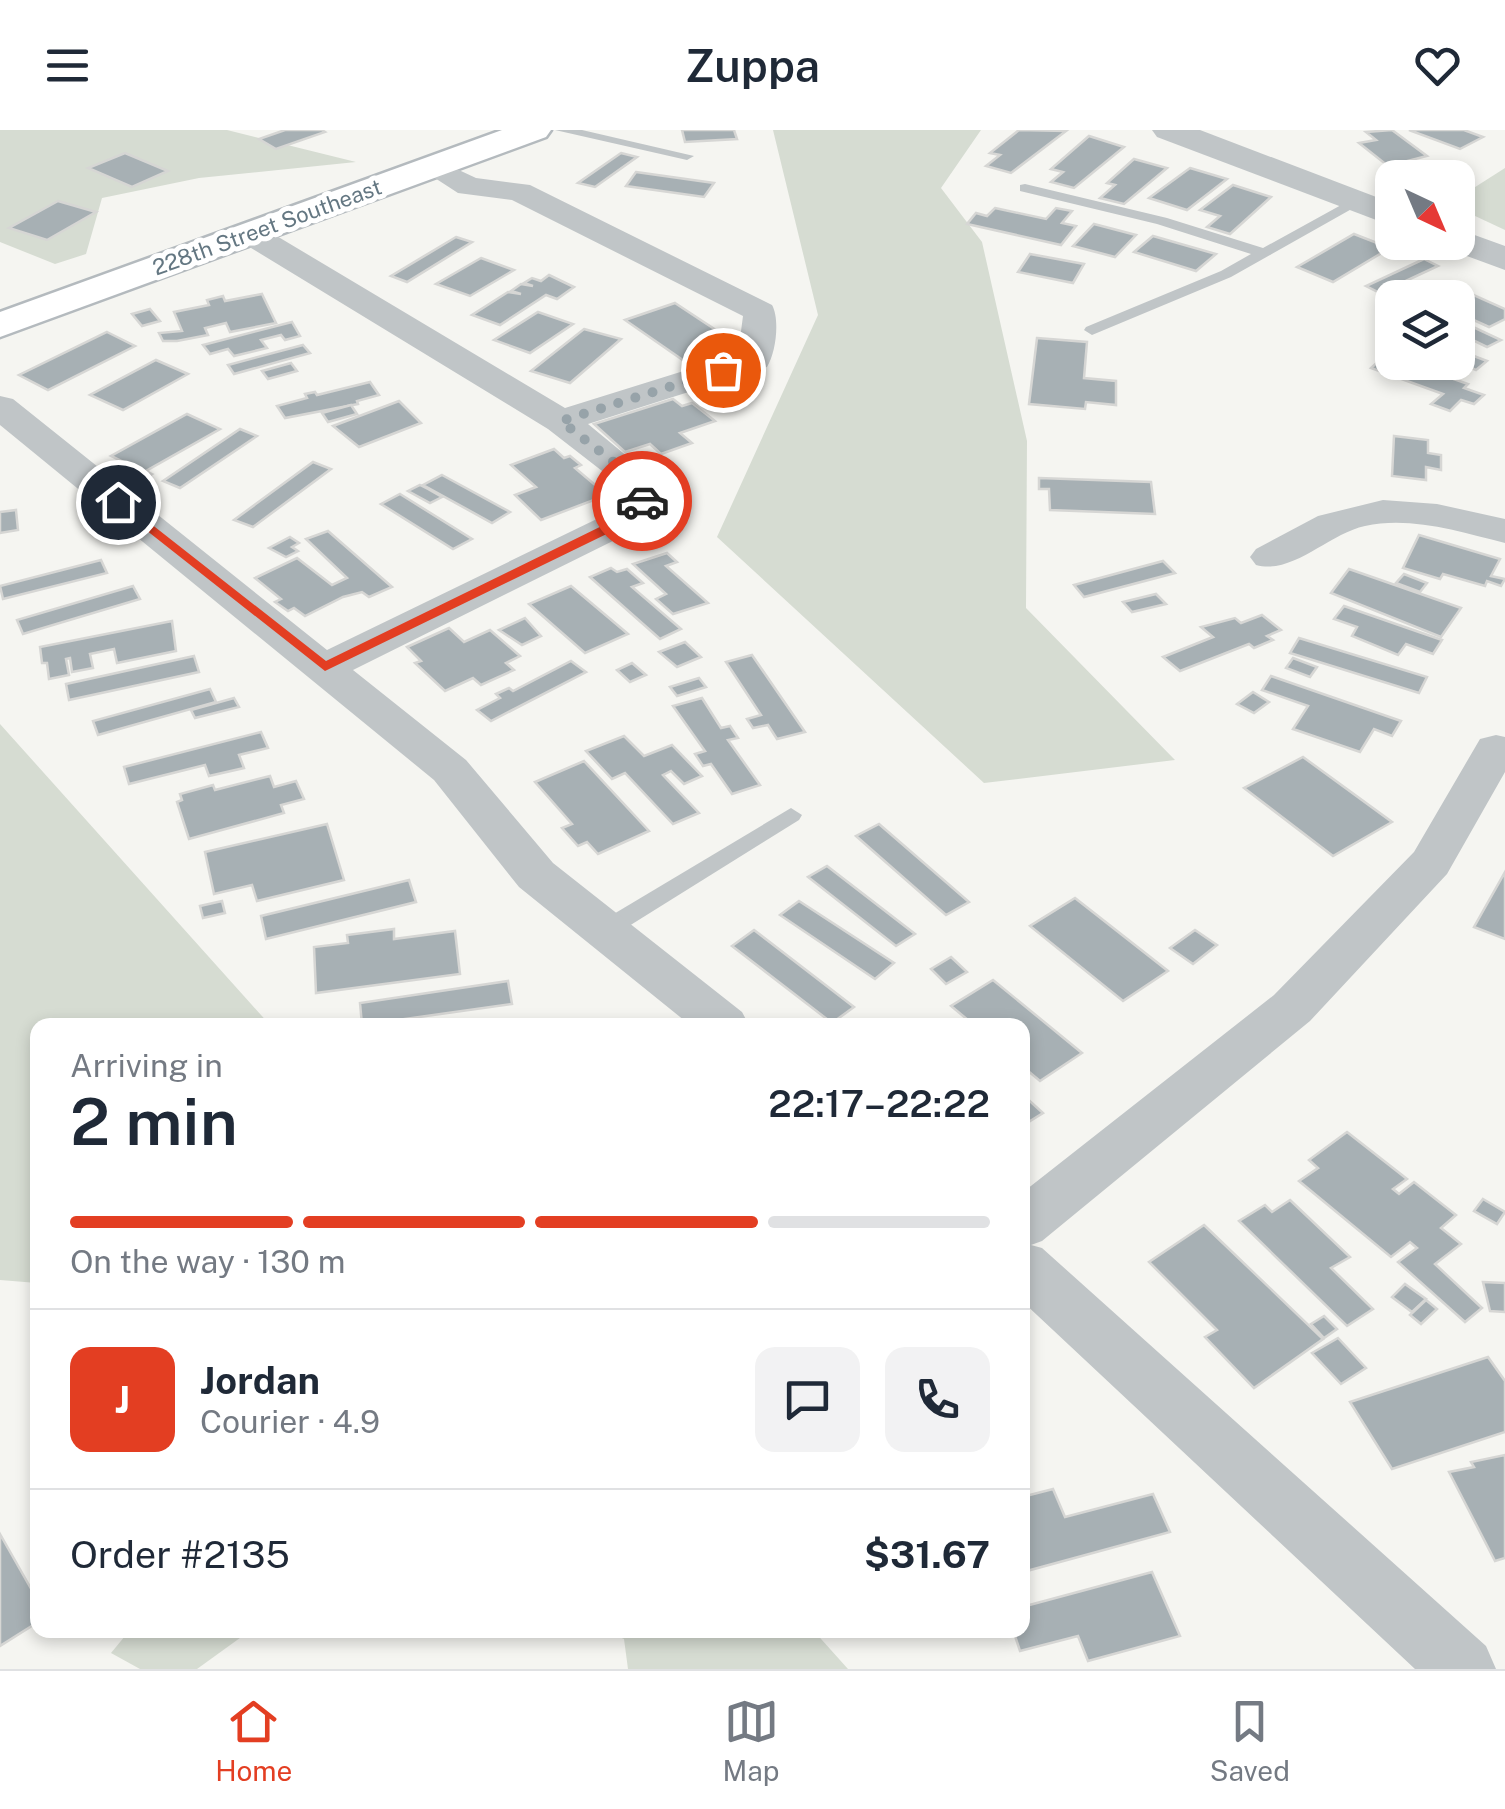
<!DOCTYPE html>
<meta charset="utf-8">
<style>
body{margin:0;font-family:"Public Sans",sans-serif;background:#f2f2f3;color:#1f2937;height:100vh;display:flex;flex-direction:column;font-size:38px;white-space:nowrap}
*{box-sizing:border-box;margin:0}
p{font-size:32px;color:#747a83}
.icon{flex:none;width:55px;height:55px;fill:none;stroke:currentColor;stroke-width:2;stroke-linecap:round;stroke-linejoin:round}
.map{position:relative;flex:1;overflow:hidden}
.side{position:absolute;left:30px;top:888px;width:1000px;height:620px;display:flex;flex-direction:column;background:#fff;border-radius:20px;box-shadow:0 5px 15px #0003}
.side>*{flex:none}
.needle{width:65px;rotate:136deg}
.buttons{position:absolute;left:1375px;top:30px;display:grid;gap:20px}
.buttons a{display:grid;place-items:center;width:100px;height:100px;border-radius:20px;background:#fff;box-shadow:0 5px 15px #0003;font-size:50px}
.pin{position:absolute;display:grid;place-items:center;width:85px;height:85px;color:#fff;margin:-42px;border:5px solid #fff;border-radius:50%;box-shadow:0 2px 10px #0007}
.courier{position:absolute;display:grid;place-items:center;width:100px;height:100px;margin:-50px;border:8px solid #e33e22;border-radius:50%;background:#fff;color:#222;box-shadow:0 2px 12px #0007}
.head em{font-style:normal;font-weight:600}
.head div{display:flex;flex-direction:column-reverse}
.head{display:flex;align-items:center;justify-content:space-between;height:170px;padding:0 40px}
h1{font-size:65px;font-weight:600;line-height:75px}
.bar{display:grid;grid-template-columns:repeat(4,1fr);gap:15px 10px;align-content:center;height:120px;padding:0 40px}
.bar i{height:12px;border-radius:8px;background:#e0e1e3}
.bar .current{background:#e33e22}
.bar p{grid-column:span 4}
.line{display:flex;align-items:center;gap:25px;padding:0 40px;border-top:2px solid #e0e1e3}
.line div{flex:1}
.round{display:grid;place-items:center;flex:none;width:105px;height:105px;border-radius:20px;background:#f2f2f3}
header{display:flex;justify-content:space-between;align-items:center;height:130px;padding:0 40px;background:#fff;font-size:45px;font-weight:600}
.menu{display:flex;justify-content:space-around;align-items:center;height:140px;border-top:2px solid #e0e1e3;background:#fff;font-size:28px;color:#747a83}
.menu a{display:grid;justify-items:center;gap:5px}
.menu .current{color:#e33e22}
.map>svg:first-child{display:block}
.green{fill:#d6dcd2}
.building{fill:#a7b0b4;stroke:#d6d6d4;stroke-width:2.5}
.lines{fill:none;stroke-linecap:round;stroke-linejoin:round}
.secondary-casing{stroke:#b4babe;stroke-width:5}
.service{fill:#c0c5c7;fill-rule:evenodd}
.minor{fill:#c0c5c7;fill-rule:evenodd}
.tertiary{fill:#c0c5c7;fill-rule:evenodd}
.secondary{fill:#fff;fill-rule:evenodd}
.route{fill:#e33e22}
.done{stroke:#97a3a9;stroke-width:10;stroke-dasharray:0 18}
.labels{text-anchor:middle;stroke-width:10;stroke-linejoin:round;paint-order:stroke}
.far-street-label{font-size:22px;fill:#647782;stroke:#fff}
</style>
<header><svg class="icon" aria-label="menu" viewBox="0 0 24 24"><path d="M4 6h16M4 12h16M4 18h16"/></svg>Zuppa<svg class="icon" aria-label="heart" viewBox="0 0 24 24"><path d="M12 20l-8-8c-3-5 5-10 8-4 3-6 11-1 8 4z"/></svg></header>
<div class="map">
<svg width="1505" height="1539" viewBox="0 0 1505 1539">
<rect width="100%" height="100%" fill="#f5f5f1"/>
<g class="green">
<polygon points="0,0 227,0 356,32 199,48 102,68 86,124 55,134 0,112"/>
<polygon points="773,0 981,0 941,58 982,112 1027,311 1026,478 1175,630 984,653 717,407 818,185"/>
<polygon points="1505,38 1505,100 1458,78 1458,68"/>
<polygon points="0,594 270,895 38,895 37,1153 0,1150"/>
<polygon points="130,1500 251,1500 197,1539 140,1539 111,1523"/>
<polygon points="604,1500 813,1500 848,1539 628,1539 624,1509"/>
</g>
<g class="building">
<polygon points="285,0 322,0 325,2 276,19 259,9"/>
<polygon points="682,0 734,0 737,9 685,12"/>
<polygon points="1019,0 1066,1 1011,43 986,36 1000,25 990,23"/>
<polygon points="1392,0 1427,26 1388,36 1359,13 1376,10 1366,2"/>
<polygon points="1409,0 1464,0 1483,7 1460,19"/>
<polygon points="1089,6 1124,17 1074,58 1051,52 1063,42 1051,39"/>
<polygon points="125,23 168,41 132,57 88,38"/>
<polygon points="621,23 637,27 595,57 578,53"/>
<polygon points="1134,29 1167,38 1124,74 1100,68 1115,55 1107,53"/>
<polygon points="1190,38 1227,49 1187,80 1149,68"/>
<polygon points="636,42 714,53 704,67 626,56"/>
<polygon points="1233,55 1271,67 1230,104 1207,97 1220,86 1200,80"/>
<polygon points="58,71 96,82 47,110 9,98"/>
<polygon points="995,78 1046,89 1056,78 1072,81 1062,93 1076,96 1061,115 967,94 976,83 987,86"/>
<polygon points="1094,94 1136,105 1115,127 1073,116"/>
<polygon points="1354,104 1390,118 1333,152 1297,137"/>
<polygon points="1153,106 1216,124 1196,141 1134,122"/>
<polygon points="456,107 472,112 407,152 391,146"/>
<polygon points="1030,124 1084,134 1073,153 1018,142"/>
<polygon points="481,128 514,140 470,166 436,154"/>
<polygon points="1424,129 1438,136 1380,163 1366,156"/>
<polygon points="549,145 574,157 557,169 546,165 500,195 472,185 508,162 521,164 511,161 521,154 533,156 524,153 532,148 541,151"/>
<polygon points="1449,154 1505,179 1505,189 1489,197 1458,183 1458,168 1423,167"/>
<polygon points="262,164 276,193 230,202 226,193 205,198 208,205 177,211 163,211 159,203 182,201 174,182 209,175 207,170 223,166 225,171"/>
<polygon points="675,173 740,216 690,235 625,190"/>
<polygon points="150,179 160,191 142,196 132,184"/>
<polygon points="538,182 573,194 530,223 494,210"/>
<polygon points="1458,190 1501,210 1487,217 1458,203"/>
<polygon points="292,192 300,206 285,210 281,205 261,210 267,218 234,226 228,219 210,224 203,215"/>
<polygon points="584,199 621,209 570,253 531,241"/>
<polygon points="107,202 135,216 48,260 19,245"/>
<polygon points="1037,208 1087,212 1084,248 1116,251 1116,275 1086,272 1085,279 1029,274"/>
<polygon points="303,215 310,223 234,244 228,235"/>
<polygon points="1458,220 1487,231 1476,240 1457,232"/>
<polygon points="1381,229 1406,238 1411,234 1468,254 1464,258 1484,265 1474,274 1461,270 1450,281 1431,274 1443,264 1371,238"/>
<polygon points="156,230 188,244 123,280 90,265"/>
<polygon points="291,233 297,241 268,249 262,241"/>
<polygon points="370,252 379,265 357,271 358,274 285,288 277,276 307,268 305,264 315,262 317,265"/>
<polygon points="673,269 682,276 692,273 715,291 680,303 692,313 661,324 650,314 625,322 594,294"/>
<polygon points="399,271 421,293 359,317 333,296"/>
<polygon points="351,275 357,284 328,292 322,283"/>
<polygon points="187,284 220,299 146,341 152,344 123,361 108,354 136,338 111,326"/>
<polygon points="240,299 257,306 180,358 163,351"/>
<polygon points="1394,306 1428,310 1428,323 1441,325 1441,340 1426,337 1426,350 1392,346"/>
<polygon points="554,319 564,328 570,326 581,335 575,338 607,365 541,390 515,365 536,357 511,335"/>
<polygon points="313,332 331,339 253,397 234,390"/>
<polygon points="442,345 510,382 492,393 423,355"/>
<polygon points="1039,348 1151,352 1155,384 1050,380 1049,359 1039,359"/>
<polygon points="420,355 428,359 442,367 430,373 408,361"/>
<polygon points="400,364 472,409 453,419 381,374"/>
<polygon points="16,380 18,400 0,403 0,382"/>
<polygon points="328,401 392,457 369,467 362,462 343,467 305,486 294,478 288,481 275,472 281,469 255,448 297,428 332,455 347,448 306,409"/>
<polygon points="1419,405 1500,429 1491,446 1505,449 1501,456 1487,451 1485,456 1443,444 1440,449 1403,438"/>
<polygon points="290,407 299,413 292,417 298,421 286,427 269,418"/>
<polygon points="667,423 677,432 666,436 708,473 673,484 656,469 666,464 633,434"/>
<polygon points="101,430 107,443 3,469 0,456"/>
<polygon points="1163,431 1175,443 1084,467 1074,455"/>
<polygon points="611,438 617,442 627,439 643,453 632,457 681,499 660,509 590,447"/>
<polygon points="1349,439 1461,478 1441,507 1331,463"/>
<polygon points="1404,444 1427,453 1420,462 1396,453"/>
<polygon points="133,456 140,469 23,504 17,490"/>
<polygon points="571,456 628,504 585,523 529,474"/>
<polygon points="1156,464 1166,474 1132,482 1123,472"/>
<polygon points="1344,476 1442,510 1433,524 1406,514 1398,525 1352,506 1357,497 1334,489"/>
<polygon points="1262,485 1281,500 1267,506 1273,510 1254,518 1249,514 1180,541 1163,527 1213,507 1201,497 1235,488 1241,493"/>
<polygon points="525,488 541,506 522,515 499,500"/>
<polygon points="172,491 176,521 117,533 114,519 90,524 93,538 72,542 70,528 66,529 69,545 49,549 47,533 42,533 40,517"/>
<polygon points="449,498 464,512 490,500 520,526 506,533 514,540 481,555 473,548 445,561 415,533 421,531 407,517"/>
<polygon points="1299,508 1427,547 1419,563 1290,523"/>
<polygon points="685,512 701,527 677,537 659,522"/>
<polygon points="752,525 805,602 777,609 768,595 753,598 747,589 761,585 726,532"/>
<polygon points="194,526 199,542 69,570 66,554"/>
<polygon points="1293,528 1317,537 1310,547 1286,538"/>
<polygon points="571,531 586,542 491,591 477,580 500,568 496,564 509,558 513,561"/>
<polygon points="632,533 646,545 630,552 617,540"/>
<polygon points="1271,546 1401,591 1392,606 1374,599 1360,622 1293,599 1308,576 1262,560"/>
<polygon points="699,548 706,557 677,566 670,557"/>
<polygon points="210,559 216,572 98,605 93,591"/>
<polygon points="1253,562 1269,572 1254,583 1237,574"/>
<polygon points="234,568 239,577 195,588 191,580"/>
<polygon points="702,568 721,598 730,596 738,608 728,610 760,655 732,664 711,634 703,636 695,624 705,621 673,576"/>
<polygon points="261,602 268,618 239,625 244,638 209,646 205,635 129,654 124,637"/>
<polygon points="624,606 644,626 672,615 702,646 684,654 671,641 663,645 699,683 673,694 625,643 612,649 586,621"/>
<polygon points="1303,627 1392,692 1333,726 1244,658"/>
<polygon points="584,631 649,701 598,724 587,712 578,716 562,698 572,694 535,652"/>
<polygon points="270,646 274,657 296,651 304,669 281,675 284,683 189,709 177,672 182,670 180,664 213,655 215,660"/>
<polygon points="327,694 344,750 257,771 252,755 214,764 205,722"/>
<polygon points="879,694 969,772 946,785 856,706"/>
<polygon points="827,736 915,804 896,816 808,747"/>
<polygon points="1505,742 1505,809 1474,797"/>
<polygon points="409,750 416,772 266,809 261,786"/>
<polygon points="1075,768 1168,841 1123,871 1030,796"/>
<polygon points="222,771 225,783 203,788 200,776"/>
<polygon points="799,771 894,833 875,849 780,785"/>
<polygon points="394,799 394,809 455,801 460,844 316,863 314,817 348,813 347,805"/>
<polygon points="754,800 854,877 832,893 732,816"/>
<polygon points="1195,800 1217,815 1193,834 1170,818"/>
<polygon points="951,827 967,842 946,854 931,839"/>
<polygon points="993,850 1082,923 1040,951 1022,936 1022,895 974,895 951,876"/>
<polygon points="508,851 512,874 362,895 360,873"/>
<polygon points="1022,964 1043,983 1022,996"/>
<polygon points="1347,1002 1407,1049 1393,1059 1399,1064 1414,1052 1456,1085 1441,1098 1461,1114 1435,1134 1482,1178 1465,1192 1398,1132 1417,1118 1410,1112 1391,1127 1299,1051 1318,1038 1309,1030"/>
<polygon points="1483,1069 1505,1082 1497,1094 1474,1081"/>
<polygon points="1290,1070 1350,1127 1331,1138 1373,1179 1347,1196 1239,1091 1265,1075 1272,1082"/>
<polygon points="1204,1095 1323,1209 1254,1258 1205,1207 1217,1200 1149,1132"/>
<polygon points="1483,1152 1505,1153 1505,1182 1490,1181"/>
<polygon points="1405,1154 1426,1169 1412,1182 1392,1167"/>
<polygon points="1426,1170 1437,1179 1421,1194 1410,1185"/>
<polygon points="1324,1186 1337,1199 1324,1208 1311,1194"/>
<polygon points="1338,1208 1366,1238 1341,1254 1312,1223"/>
<polygon points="1488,1227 1505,1251 1505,1302 1392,1339 1350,1272"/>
<polygon points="1505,1325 1505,1428 1495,1431 1449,1342 1474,1337 1471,1332"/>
<polygon points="1053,1359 1065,1387 1153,1364 1170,1402 1023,1442 1022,1367"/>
<polygon points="0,1404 38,1471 38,1492 0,1516"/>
<polygon points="1152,1442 1180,1506 1088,1531 1078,1506 1020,1521 1013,1500 1022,1500 1022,1477"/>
</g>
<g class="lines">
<g class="secondary-casing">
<polygon id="secondary" points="502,0 551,0 546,7 0,207 0,182"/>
</g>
<g class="service">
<polygon points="555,0 582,0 694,26 687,30"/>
<polygon points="1025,54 1167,88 1263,118 1352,69 1364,72 1231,147 1092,205 1084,200 1086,197 1221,141 1251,124 1157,94 1020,61 1020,55"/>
<polygon points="791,678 802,685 799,690 613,806 597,806 594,800 597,794"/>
</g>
<g class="minor">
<path d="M433,28L476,48L530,55L772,175C780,189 776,223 767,237L588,294L662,355L661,372L631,402L353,540L466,630L553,733L742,882L749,895H690L519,757L434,650L0,295V266L13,269L327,520L603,386L623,369L624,358L548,299L238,110L233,103L238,96H260L565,278L738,224L743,186L512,70L458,63L418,37L422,31Z"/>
<path d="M1383,370L1437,374L1505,389V413C1460,402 1411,386 1365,396C1328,404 1293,445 1256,435L1250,427L1256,419L1318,386Z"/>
<polygon points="1496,605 1505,607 1505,642 1447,744 1310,891 1042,1111 1031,1115 1042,1118 1486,1516 1496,1539 1415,1539 1022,1171 1022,1063 1274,865 1414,722 1480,609"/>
</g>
<g class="tertiary">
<polygon points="1152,0 1200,0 1392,73 1392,96 1157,7"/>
<polygon points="1458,99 1505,116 1505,140 1445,118 1441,112 1458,112"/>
</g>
<use href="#secondary" class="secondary"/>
</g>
<polygon class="route" points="118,368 326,531 612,391 638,368 649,371 621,397 325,541 113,374 112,372"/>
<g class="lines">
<polyline class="done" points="642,371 643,355 561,291 723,240"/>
</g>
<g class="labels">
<g class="far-street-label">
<text transform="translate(267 97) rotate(-20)" y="8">228th Street Southeast</text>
</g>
</g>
</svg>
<div class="buttons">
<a><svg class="needle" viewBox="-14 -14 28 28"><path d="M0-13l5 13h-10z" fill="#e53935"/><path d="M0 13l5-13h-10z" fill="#747a83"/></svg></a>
<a><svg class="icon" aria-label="layers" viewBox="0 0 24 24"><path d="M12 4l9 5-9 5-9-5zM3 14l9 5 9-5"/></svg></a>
</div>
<div class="pin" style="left:723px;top:240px;background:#ea580c"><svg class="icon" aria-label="bag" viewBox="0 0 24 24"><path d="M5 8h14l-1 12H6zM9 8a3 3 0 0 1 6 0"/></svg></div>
<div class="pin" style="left:118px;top:372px;background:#1f2937"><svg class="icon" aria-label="home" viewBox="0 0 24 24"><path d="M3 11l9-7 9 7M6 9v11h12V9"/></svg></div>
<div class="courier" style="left:642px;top:371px"><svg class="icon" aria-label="car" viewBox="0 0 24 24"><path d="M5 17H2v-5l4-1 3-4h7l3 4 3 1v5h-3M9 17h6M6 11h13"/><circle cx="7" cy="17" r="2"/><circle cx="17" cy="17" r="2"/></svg></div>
<section class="side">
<div class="head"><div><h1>2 min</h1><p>Arriving in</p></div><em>22:17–22:22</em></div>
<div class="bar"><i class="current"></i><i class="current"></i><i class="current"></i><i></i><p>On the way · 130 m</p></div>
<div class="line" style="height:180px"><b class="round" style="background:#e33e22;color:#fff">J</b><div><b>Jordan</b><p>Courier · 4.9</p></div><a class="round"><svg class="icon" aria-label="chat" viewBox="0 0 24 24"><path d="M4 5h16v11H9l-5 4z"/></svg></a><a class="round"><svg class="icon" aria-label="phone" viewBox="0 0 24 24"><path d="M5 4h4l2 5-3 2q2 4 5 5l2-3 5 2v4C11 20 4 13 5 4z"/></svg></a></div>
<div class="line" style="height:130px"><div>Order #2135</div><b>$31.67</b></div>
</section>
</div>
<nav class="menu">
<a class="current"><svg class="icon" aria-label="home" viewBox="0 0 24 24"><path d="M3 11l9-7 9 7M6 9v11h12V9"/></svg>Home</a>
<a><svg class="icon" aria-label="map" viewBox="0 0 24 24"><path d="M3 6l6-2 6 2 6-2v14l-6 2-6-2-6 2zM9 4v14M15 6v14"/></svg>Map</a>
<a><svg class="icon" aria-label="saved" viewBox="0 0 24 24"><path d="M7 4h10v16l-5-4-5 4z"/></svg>Saved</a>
</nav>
